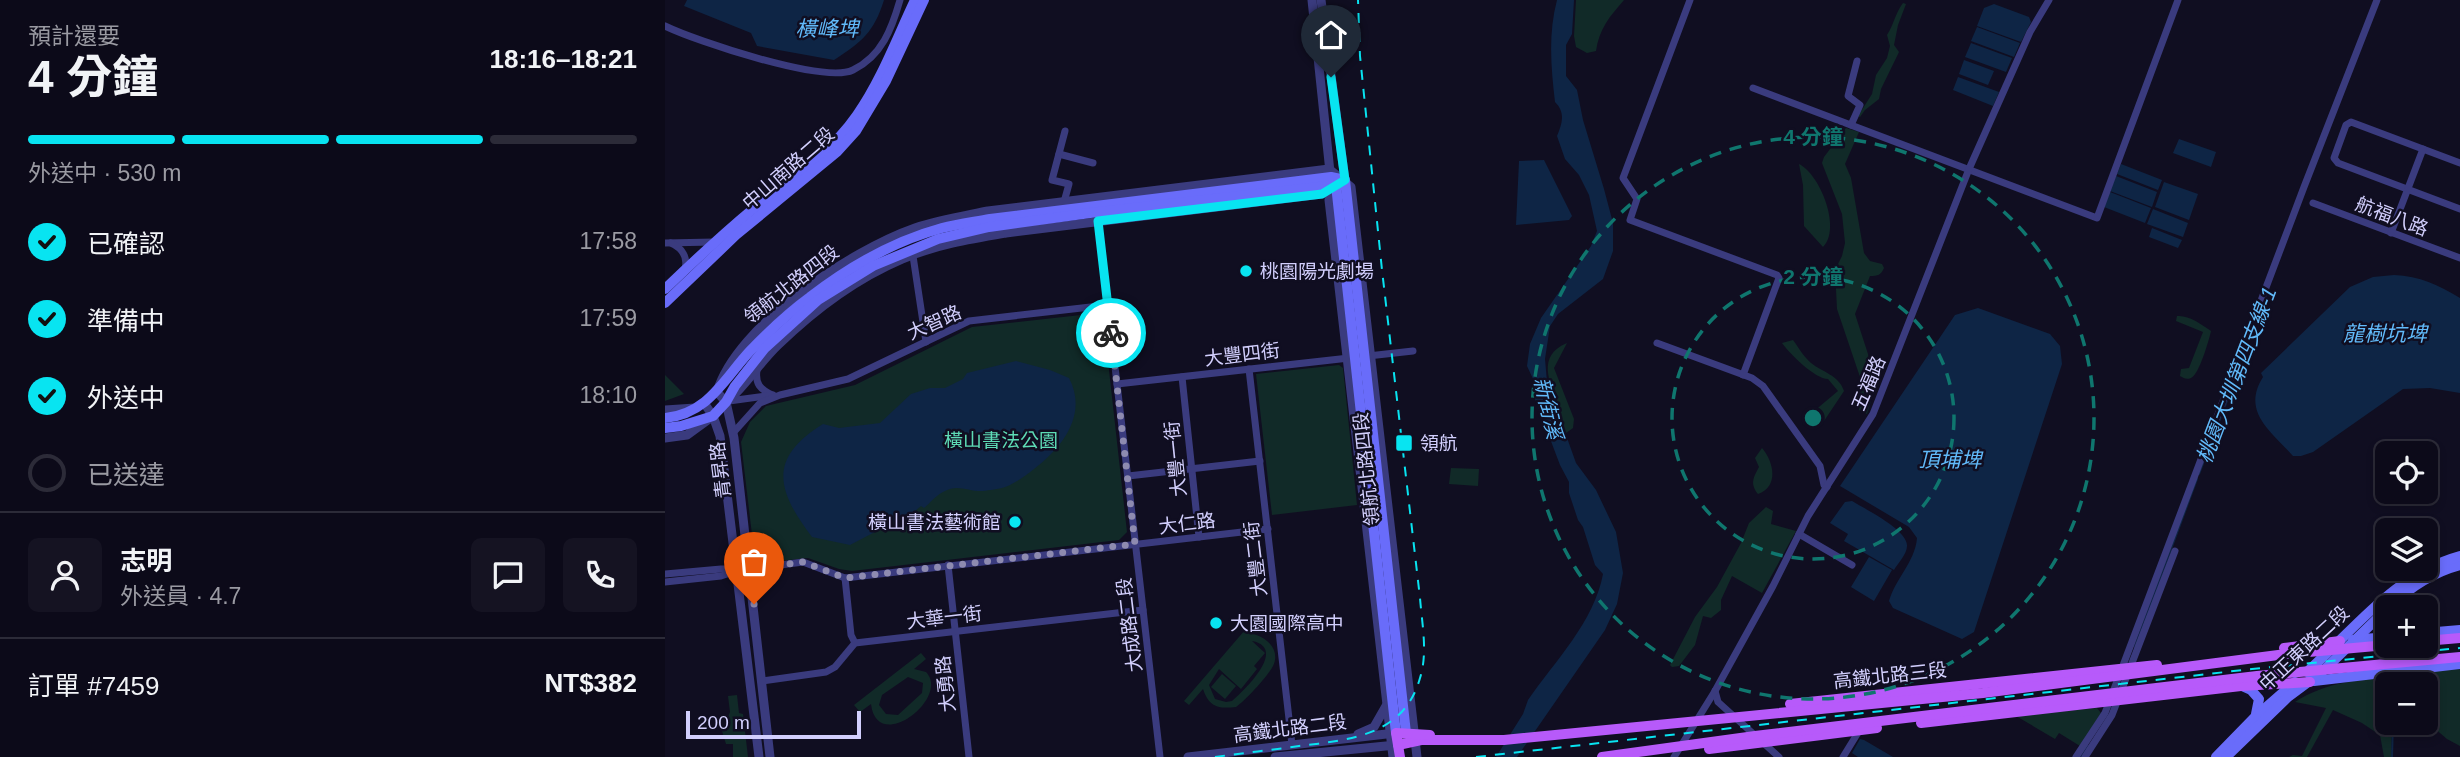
<!DOCTYPE html>
<html lang="zh-TW">
<meta charset="utf-8">
<style>
body{margin:0;font-family:Arial,"Noto Sans TC",sans-serif;background:#151322;color:#f1f3f6;height:100vh;display:flex;flex-direction:column;font-size:26px;white-space:nowrap}
*{box-sizing:border-box;margin:0}
p{font-size:23px;color:#9a9aa2}
.icon{flex:none;width:38px;height:38px;fill:none;stroke:currentColor;stroke-width:2;stroke-linecap:round;stroke-linejoin:round}
.map{position:relative;flex:1;overflow:hidden}
.panel{display:flex;flex-direction:column;background:#0c0a19;width:665px}
.panel>*{flex:none}
.buttons{position:absolute;left:1710px;top:441px;display:grid;gap:14px}
.buttons a{display:grid;place-items:center;width:63px;height:63px;border-radius:10px;background:#0c0a19;box-shadow:0 4px 10px #0003,0 0 0 2px #2c2b38;font-size:35px}
.scale{position:absolute;left:21px;bottom:18px;width:175px;box-sizing:border-box;padding-left:7px;border:4px solid #d2cffd;border-top:0;font-size:19px;line-height:24px;white-space:nowrap;color:#d2cffd;-webkit-text-stroke:5px #100e21;paint-order:stroke}
.pin{position:absolute;display:grid;place-items:center;width:60px;height:60px;color:#fff;margin:-72px -30px;border-radius:50% 50% 50% 0;rotate:-45deg;box-shadow:0 0 7px #0007}
.pin .icon{rotate:45deg}
.courier{position:absolute;display:grid;place-items:center;width:70px;height:70px;margin:-35px;border:5px solid #08e4f1;border-radius:50%;background:#fff;color:#222;box-shadow:0 2px 9px #0007}
.head em{font-style:normal;font-weight:700}
.head div{display:flex;flex-direction:column-reverse}
.head{display:flex;align-items:center;justify-content:space-between;height:119px;padding:0 28px}
h1{font-size:46px;font-weight:700;line-height:52px}
.bar{display:grid;grid-template-columns:repeat(4,1fr);gap:10px 7px;align-content:center;height:84px;padding:0 28px}
.bar i{height:9px;border-radius:5px;background:#2c2b38}
.bar .active{background:#08e4f1}
.bar p{grid-column:span 4}
.line{display:flex;align-items:center;gap:18px;padding:0 28px;border-top:2px solid #2c2b38}
.line div{flex:1}
.round{display:grid;place-items:center;flex:none;width:74px;height:74px;border-radius:10px;background:#151322}
ol{padding:0 28px;list-style:none}
li{display:flex;align-items:center;gap:21px;height:77px}
li p{margin-inline-start:auto}
li .icon{padding:7px;border-radius:50%;background:#08e4f1;color:#111;stroke-width:4}
li:last-child{color:#9a9aa2}
li i{width:38px;height:38px;border:4px solid #2c2b38;border-radius:50%}
main{display:flex;flex:1;min-height:0}
.map>svg:first-child{display:block}
.green{fill:#112a28;fill-rule:evenodd}
.water{fill:#0e2545}
.lines{fill:none;stroke-linecap:round;stroke-linejoin:round}
.stream{stroke:#0e2545;stroke-width:2}
.minor{stroke:#3a3b7e;stroke-width:7}
.tertiary{stroke:#3a3b7e;stroke-width:9}
.secondary{stroke:#696cfa;stroke-width:10}
.primary{stroke:#b75afa;stroke-width:10}
.rail{stroke:#08e4f1;stroke-width:2;stroke-dasharray:10 9;stroke-linecap:butt}
.done{stroke:#8e8bb0;stroke-width:7;stroke-dasharray:0 12.6}
.route{stroke:#08e4f1;stroke-width:9}
.ring{fill:none;stroke:#0f766e;stroke-width:3.5;stroke-dasharray:12 9}
.poi-dot{fill:#08e4f1;stroke:#100e21;stroke-width:2.5}
.labels{text-anchor:middle;stroke-width:5;stroke-linejoin:round;paint-order:stroke}
.street-label{font-size:19px;fill:#d2cffd;stroke:#100e21}
.poi-label{font-size:19px;fill:#d2cffd;stroke:#100e21;text-anchor:start}
.park-label{font-size:19px;fill:#5edbb6;stroke:#100e21}
.water-label{font-size:21px;font-style:italic;fill:#61bafa;stroke:#100e21}
.centre{fill:#0f766e;stroke:#100e21;stroke-width:3.5}
.ring-label{font-size:21px;text-anchor:middle;font-weight:bold;fill:#0f766e;stroke:#100e21;stroke-width:5;stroke-linejoin:round;paint-order:stroke}
</style>
<main>
<section class="panel">
<div class="head"><div><h1>4 分鐘</h1><p>預計還要</p></div><em>18:16–18:21</em></div>
<div class="bar"><i class="active"></i><i class="active"></i><i class="active"></i><i></i><p>外送中 · 530 m</p></div>
<ol>
<li><svg class="icon" aria-label="check" viewBox="0 0 24 24"><path d="M5 12l5 5 9-10"/></svg>已確認<p>17:58</p></li>
<li><svg class="icon" aria-label="check" viewBox="0 0 24 24"><path d="M5 12l5 5 9-10"/></svg>準備中<p>17:59</p></li>
<li><svg class="icon" aria-label="check" viewBox="0 0 24 24"><path d="M5 12l5 5 9-10"/></svg>外送中<p>18:10</p></li>
<li><i></i>已送達</li>
</ol>
<div class="line" style="height:126px"><a class="round"><svg class="icon" aria-label="person" viewBox="0 0 24 24"><circle cx="12" cy="8" r="4"/><path d="M4 21q1-7 8-7t8 7"/></svg></a><div><b>志明</b><p>外送員 · 4.7</p></div><a class="round"><svg class="icon" aria-label="chat" viewBox="0 0 24 24"><path d="M4 5h16v11H9l-5 4z"/></svg></a><a class="round"><svg class="icon" aria-label="phone" viewBox="0 0 24 24"><path d="M5 4h4l2 5-3 2q2 4 5 5l2-3 5 2v4C11 20 4 13 5 4z"/></svg></a></div>
<div class="line" style="height:91px"><div>訂單 #7459</div><b>NT$382</b></div>
</section>
<div class="map">
<svg width="1795" height="757" viewBox="0 0 1795 757">
<rect width="100%" height="100%" fill="#100e21"/>
<g class="green">
<path d="M911,0H959C945,16 934,29 931,51L922,53L911,47L909,36Z"/>
<path d="M1238,3L1241,4L1233,25L1229,45L1234,52L1216,89L1214,99L1200,110L1195,117L1193,116L1207,94L1211,75L1222,58L1225,46L1222,35C1229,24 1230,14 1238,3Z"/>
<path d="M1181,128L1194,132L1180,164L1186,178L1199,253L1205,261L1217,264L1219,268C1216,275 1213,276 1205,276L1190,314L1203,354L1206,381V401L1202,414L1194,410L1195,377L1172,309L1170,270L1177,256L1180,243L1177,214L1157,163L1159,157Z"/>
<path d="M1134,164C1155,174 1177,229 1158,247L1139,226L1138,185Z"/>
<polygon points="434,313 438,316 462,532 454,540 187,571 174,569 143,558 95,563 90,560 76,442 85,422 101,406 190,385 307,327"/>
<path d="M1512,316C1524,315 1536,324 1546,331C1544,340 1534,375 1526,378C1521,380 1519,378 1515,376L1516,369L1524,368L1538,332L1511,321Z"/>
<path d="M1128,340C1134,348 1138,356 1146,363C1157,372 1174,375 1179,391L1157,424L1148,412L1173,391L1163,379C1150,379 1125,354 1117,343Z"/>
<path d="M902,343L889,368L909,419L908,428L901,433C896,423 896,416 893,406C885,382 871,356 902,343Z"/>
<polygon points="674,365 678,368 692,505 607,515 591,374"/>
<polygon points="0,375 19,394 0,401"/>
<path d="M1097,448C1109,462 1114,487 1093,494C1085,484 1088,478 1094,467L1090,458Z"/>
<polygon points="786,468 814,469 813,486 784,484"/>
<polygon points="1101,507 1108,511 1106,524 1131,531 1097,593 1067,576 1056,600 1056,610 1046,618 1038,616 1030,645 1014,666 1007,667 1005,665 1030,617 1052,587 1076,543 1084,523"/>
<path d="M586,623L592,628L587,634C601,636 616,650 608,666C603,676 580,701 571,707C553,709 544,707 538,689L524,705L519,701ZM587,641C623,648 580,690 567,701L561,702L550,699L544,685L554,669L576,689L592,669L589,666L600,653Z"/>
<path d="M256,653L261,659L249,669L261,672C286,698 212,755 206,704L195,712L189,705ZM243,677L258,683L257,693L233,715L221,714L214,705L217,695Z"/>
<polygon points="1795,668 1795,746 1782,739 1761,721 1760,684 1735,684 1736,675"/>
<polygon points="557,674 571,686 560,699 546,687"/>
<path d="M1733,676L1731,684H1722V723H1727L1726,757H1719L1715,735L1697,723L1668,710L1642,757H1624L1628,755L1637,756L1661,708L1630,702C1662,681 1696,680 1733,676Z"/>
<polygon points="72,695 74,713 78,714 83,757 68,757 68,744 61,744 57,731 65,712 63,696"/>
<polygon points="1432,708 1436,713 1415,746 1394,733 1390,739 1351,716"/>
</g>
<g class="water">
<path d="M22,0H219C209,32 197,42 169,60L92,46L86,33L19,6Z"/>
<path d="M892,0H909L907,34L901,45V76L912,90L918,120L939,189L948,223V251L938,279L893,314L885,326L880,359L882,382L911,463L931,490L951,532L958,573L952,604L940,630L852,757H831L858,714L863,700C890,661 929,622 938,574L930,565L918,527L913,520L904,493V482L895,465L870,399L869,381L862,366L865,344L876,318L926,246L932,231L924,195L914,175L900,159L892,136C897,124 901,113 890,102C886,68 883,34 892,0Z"/>
<polygon points="1329,4 1364,17 1366,22 1356,42 1312,26 1319,8"/>
<polygon points="1312,27 1355,43 1349,57 1306,41"/>
<polygon points="1306,43 1347,58 1341,72 1300,57"/>
<polygon points="1299,60 1329,71 1323,85 1294,74"/>
<polygon points="1293,77 1334,92 1328,106 1288,90"/>
<polygon points="1514,139 1551,152 1546,167 1508,153"/>
<polygon points="879,160 907,216 904,220 851,225 854,161"/>
<polygon points="1456,164 1497,180 1493,190 1452,174"/>
<polygon points="1451,176 1492,192 1487,207 1445,191"/>
<polygon points="1499,182 1533,194 1524,220 1490,207"/>
<polygon points="1445,192 1486,208 1480,223 1439,207"/>
<polygon points="1488,209 1523,223 1518,237 1482,224"/>
<polygon points="1487,228 1517,240 1513,248 1484,237"/>
<path d="M1729,275C1755,276 1773,285 1795,298V393L1765,388L1738,389L1648,452L1636,456H1628C1606,431 1576,412 1598,377L1596,373L1685,287L1708,277Z"/>
<path d="M1313,308L1385,334L1395,346L1397,364L1309,632L1297,639L1228,608L1224,601C1230,579 1250,562 1252,538L1244,527L1175,486L1290,315Z"/>
<path d="M351,361L385,370L404,378C423,414 398,447 369,469C360,476 348,485 337,488C331,489 321,491 316,491C303,491 292,484 280,491C272,494 265,503 259,508L256,506L250,511L185,545L147,537C113,492 101,459 158,424L174,428L215,423L246,394L265,388H280L298,379L302,373Z"/>
<path d="M1187,501C1200,509 1243,530 1242,546C1242,554 1233,563 1229,570L1179,541L1183,534L1165,523L1180,502Z"/>
<polygon points="1204,557 1227,570 1209,601 1186,587"/>
<polygon points="1195,739 1199,740 1228,757 1193,757 1187,753"/>
</g>
<g class="lines">
<g class="stream">
<polyline points="1534,474 1565,393"/>
<polyline points="1470,646 1532,479"/>
<polyline points="1733,684 1734,677"/>
<polyline points="1416,757 1423,746"/>
<polyline points="1727,757 1728,723"/>
</g>
<g class="minor">
<polyline points="1025,0 958,178 972,199 965,220 1112,275 1114,278 1078,375"/>
<path d="M0,26C31,41 159,84 188,70C217,56 227,28 235,0"/>
<polyline points="1088,88 1432,218 1513,0"/>
<polyline points="1186,125 1195,105 1183,96 1192,61"/>
<polyline points="394,154 428,163"/>
<polyline points="1795,163 1686,122 1681,125 1669,158 1673,163 1795,209"/>
<polyline points="399,202 404,184 387,180 400,131"/>
<polyline points="1648,203 1795,258"/>
<polyline points="433,219 495,757"/>
<polyline points="1726,233 1758,149"/>
<polyline points="0,243 49,242"/>
<path d="M6,243C17,248 23,257 20,269"/>
<polyline points="248,256 261,342"/>
<polyline points="992,343 1087,378 1098,386 1155,466 1159,485 1162,487"/>
<polyline points="703,356 748,351"/>
<polyline points="584,369 627,745"/>
<path d="M92,370C90,384 95,389 107,395"/>
<polyline points="517,377 534,537"/>
<polyline points="452,384 684,358"/>
<polyline points="64,401 108,395"/>
<polyline points="68,433 95,403 115,395 183,379 304,321 443,305"/>
<polyline points="463,476 595,461"/>
<polyline points="1134,534 1187,565"/>
<polyline points="283,565 304,757"/>
<polyline points="0,574 56,569 85,569 138,562 180,578 603,529"/>
<polyline points="180,578 186,635 190,643"/>
<polyline points="0,582 56,576 68,572"/>
<polyline points="97,681 161,672 170,667 190,643 478,610"/>
<polyline points="1050,691 1053,702 1114,757"/>
<polyline points="1009,757 1050,691 1108,586 1143,516 1208,414 1304,169 1365,32 1384,0"/>
<polyline points="1178,757 1194,731"/>
<polyline points="1411,757 1440,713 1639,187 1712,0"/>
<polyline points="1420,757 1447,715 1510,551"/>
</g>
<g class="tertiary">
<polyline points="647,0 665,172"/>
<polyline points="656,0 680,180"/>
<polyline points="670,186 664,200 728,757"/>
<path d="M63,401C82,384 95,362 113,345C149,310 190,279 237,259C270,245 306,239 341,233L657,194L670,186"/>
<polyline points="39,403 48,416 55,436 94,757"/>
<polyline points="0,410 30,408"/>
<polyline points="0,438 22,435 44,419"/>
<polyline points="693,734 709,727 721,706"/>
<path d="M105,757L69,438L61,402L52,392C72,325 187,250 250,228C274,220 299,216 323,211L664,169L686,187L752,757"/>
<polyline points="523,757 730,733"/>
<polyline points="610,757 731,745"/>
</g>
<g class="secondary">
<path d="M0,289C29,261 58,234 88,209C124,181 165,154 192,115C216,81 232,38 250,0"/>
<polyline points="0,303 71,235 172,152 191,131 221,81 259,0"/>
<path d="M0,418C43,414 59,379 85,351C104,331 123,313 145,297C184,267 229,241 277,228C293,224 309,222 325,219L666,177L680,180L741,733"/>
<polyline points="0,428 16,426 48,416 61,402 70,386 100,348 153,300 208,266 273,239 324,227 425,213 671,185 731,733"/>
<path d="M1724,607C1744,588 1768,572 1795,565"/>
<polyline points="1716,614 1716,624 1722,633"/>
<polyline points="1760,633 1795,630"/>
<polyline points="1688,640 1722,637"/>
<path d="M1642,672C1690,629 1730,574 1795,556"/>
<polyline points="1649,681 1795,664"/>
<polyline points="1577,686 1586,690 1594,699 1591,714"/>
<polyline points="1551,757 1590,717 1630,682"/>
<polyline points="1561,757 1623,697 1658,671 1722,609"/>
</g>
<g class="primary">
<polyline points="1760,641 1795,638"/>
<polyline points="1619,648 1675,641"/>
<polyline points="1125,704 1492,665"/>
<polyline points="1256,723 1576,686 1645,682"/>
<polyline points="733,745 756,740 839,740 1318,693 1621,654 1722,645"/>
<polyline points="1044,749 1212,728"/>
<polyline points="735,757 731,733 765,735"/>
<polyline points="937,757 1090,736 1592,676 1795,657"/>
</g>
<g class="rail">
<path d="M550,757C578,753 606,750 634,746C684,740 739,736 755,678C763,653 757,624 755,598L717,270L695,56L693,0"/>
<polyline points="811,757 1587,669 1795,648"/>
</g>
</g>
<g class="lines">
<polyline class="done" points="89,604 85,569 138,562 180,578 470,544 446,333"/>
<polyline class="route" points="446,333 433,221 657,194 680,180 666,77"/>
</g>
<g class="ring">
<circle cx="1148" cy="418" r="141"/>
<circle cx="1148" cy="418" r="281"/>
</g>
<g class="poi-dot">
<circle cx="581" cy="271" r="7"/>
<rect x="730" y="434" width="18" height="18" rx="3.5"/>
<circle cx="350" cy="522" r="7"/>
<circle cx="551" cy="623" r="7"/>
</g>
<g class="labels">
<g class="street-label">
<text transform="translate(123 168) rotate(-41)" y="7">中山南路二段</text>
<text transform="translate(1727 216) rotate(21)" y="7">航福八路</text>
<text transform="translate(126 284) rotate(-38)" y="7">領航北路四段</text>
<text transform="translate(269 322) rotate(-24)" y="7">大智路</text>
<text transform="translate(577 354) rotate(-7)" y="7">大豐四街</text>
<text transform="translate(1203 383) rotate(-67)" y="7">五福路</text>
<text transform="translate(510 459) rotate(-96)" y="7">大豐一街</text>
<text transform="translate(701 469) rotate(-96)" y="7">領航北路四段</text>
<text transform="translate(55 470) rotate(-97)" y="7">青昇路</text>
<text transform="translate(522 523) rotate(-7)" y="7">大仁路</text>
<text transform="translate(590 559) rotate(-97)" y="7">大豐二街</text>
<text transform="translate(279 617) rotate(-7)" y="7">大華一街</text>
<text transform="translate(464 625) rotate(-97)" y="7">大成路二段</text>
<text transform="translate(1639 648) rotate(-43)" y="7">中正東路二段</text>
<text transform="translate(1225 675) rotate(-6)" y="7">高鐵北路三段</text>
<text transform="translate(280 684) rotate(-96)" y="7">大勇路</text>
<text transform="translate(625 728) rotate(-7)" y="7">高鐵北路二段</text>
</g>
<g class="poi-label">
<text x="595" y="278">桃園陽光劇場</text>
<text x="755" y="450">領航</text>
<text x="336" y="529" text-anchor="end">橫山書法藝術館</text>
<text x="565" y="630">大園國際高中</text>
</g>
<g class="park-label">
<text x="336" y="447">橫山書法公園</text>
</g>
<g class="water-label">
<text x="162" y="36">橫峰埤</text>
<text x="1720" y="341">龍樹坑埤</text>
<text transform="translate(1572 375) rotate(-69)" y="7">桃園大圳第四支線-1</text>
<text transform="translate(883 408) rotate(77)" y="7">新街溪</text>
<text x="1285" y="467">頂埔埤</text>
</g>
</g>
<circle cx="1148" cy="418" r="10" class="centre"/>
<g class="ring-label">
<text x="1148" y="144">4 分鐘</text>
<text x="1148" y="284">2 分鐘</text>
</g>
</svg>
<div class="buttons">
<a><svg class="icon" aria-label="locate" viewBox="0 0 24 24"><circle cx="12" cy="12" r="6"/><path d="M12 2v4M12 18v4M2 12h4M18 12h4"/></svg></a>
<a><svg class="icon" aria-label="layers" viewBox="0 0 24 24"><path d="M12 4l9 5-9 5-9-5zM3 14l9 5 9-5"/></svg></a>
<a>+</a>
<a>−</a>
</div>
<div class="scale">200 m</div>
<div class="pin" style="left:89px;top:604px;background:#ea580c"><svg class="icon" aria-label="bag" viewBox="0 0 24 24"><path d="M5 8h14l-1 12H6zM9 8a3 3 0 0 1 6 0"/></svg></div>
<div class="pin" style="left:666px;top:77px;background:#1f2937"><svg class="icon" aria-label="home" viewBox="0 0 24 24"><path d="M3 11l9-7 9 7M6 9v11h12V9"/></svg></div>
<div class="courier" style="left:446px;top:333px"><svg class="icon" aria-label="bike" viewBox="0 0 24 24"><circle cx="6" cy="16" r="4"/><circle cx="18" cy="16" r="4"/><path d="M6 16l4-8h5l3 8M10 8l3 8H6M13 5h3"/></svg></div>
</div>
</main>
